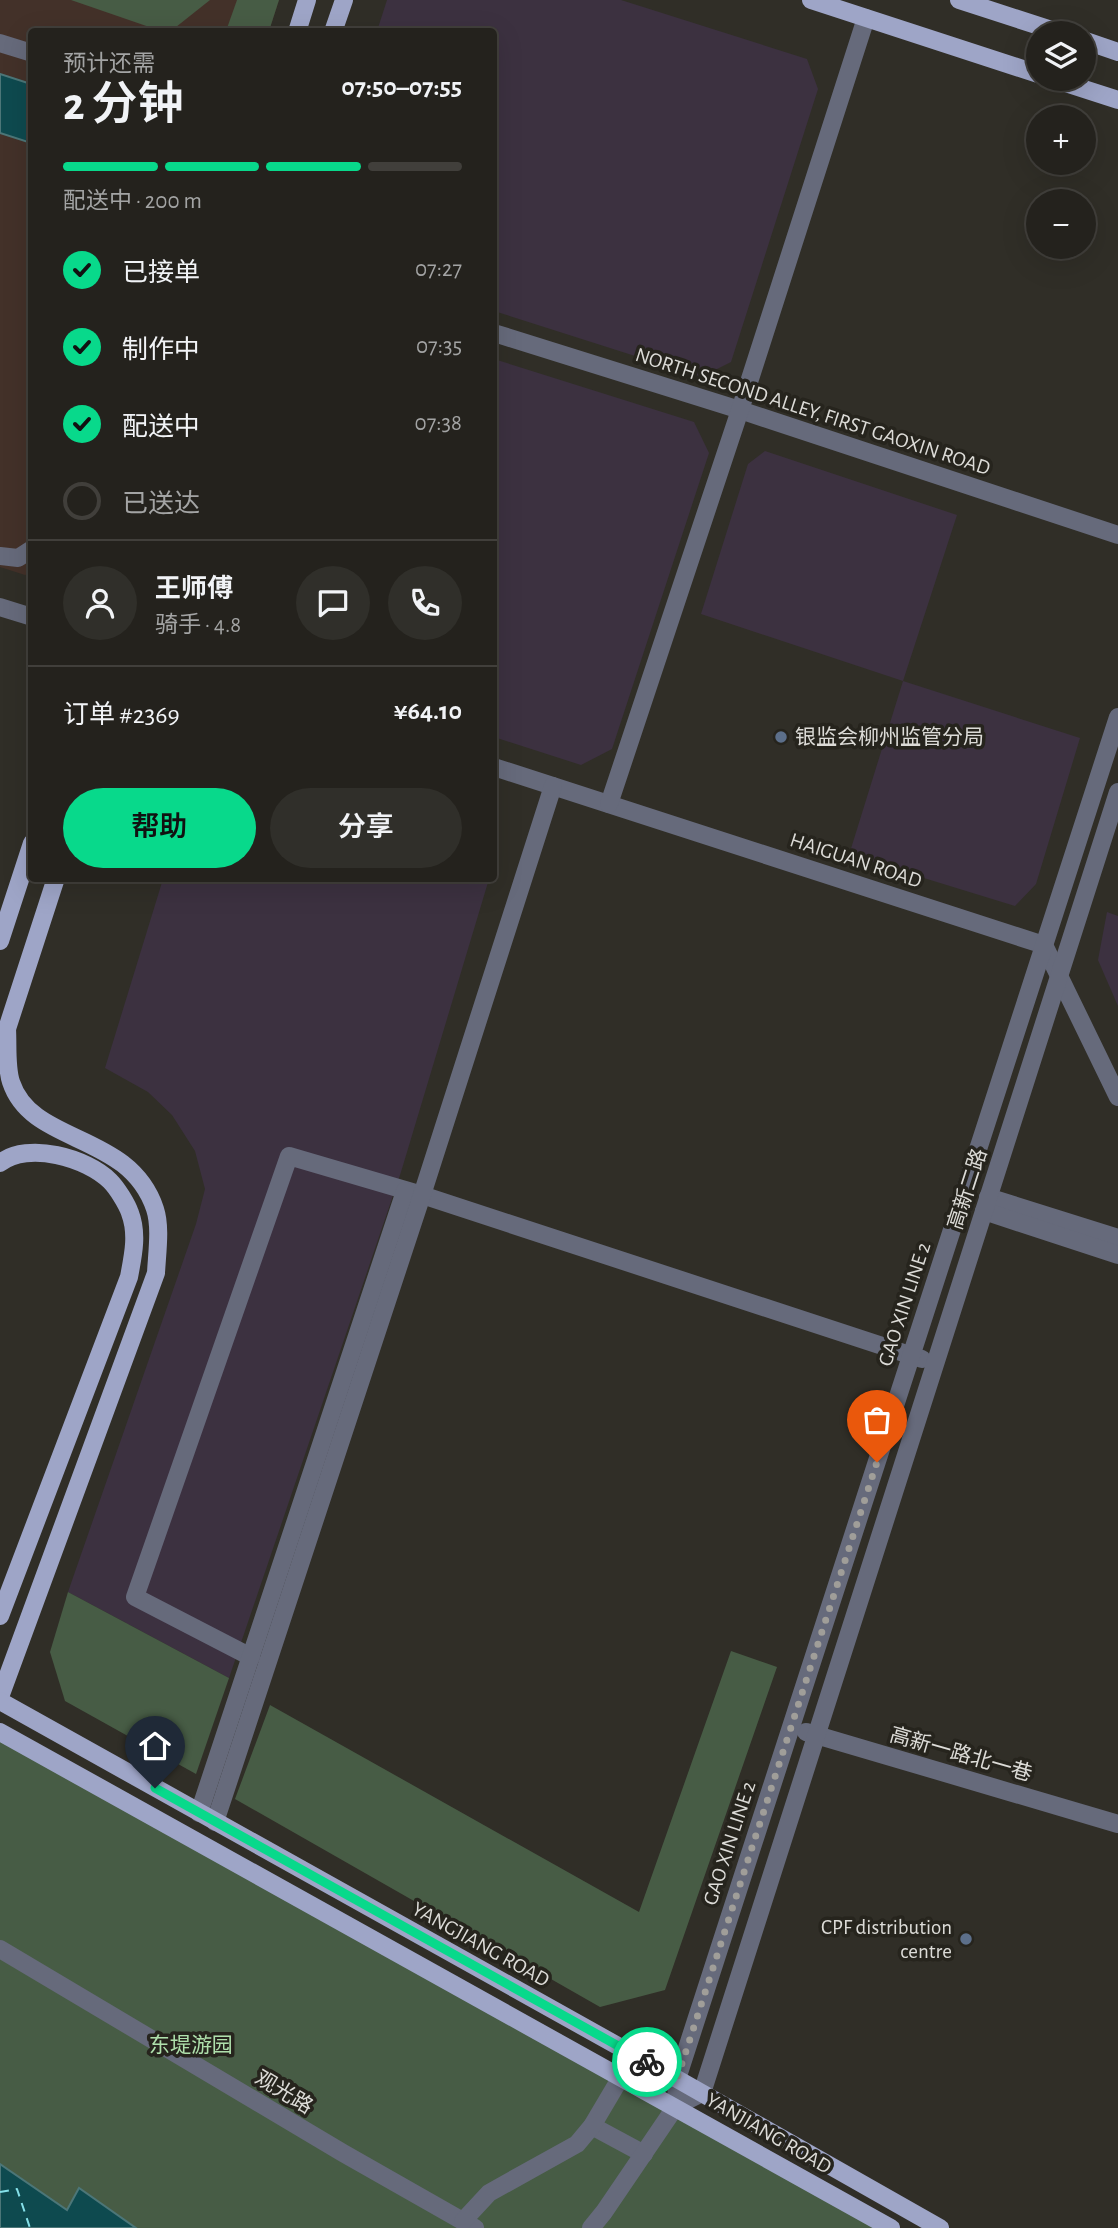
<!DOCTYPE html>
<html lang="zh">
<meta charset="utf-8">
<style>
body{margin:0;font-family:"Alegreya Sans","Noto Sans SC",sans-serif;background:#302f2a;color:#f1f3f6;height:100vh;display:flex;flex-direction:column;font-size:26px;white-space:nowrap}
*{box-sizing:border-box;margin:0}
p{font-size:23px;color:#a3a4a4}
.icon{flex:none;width:38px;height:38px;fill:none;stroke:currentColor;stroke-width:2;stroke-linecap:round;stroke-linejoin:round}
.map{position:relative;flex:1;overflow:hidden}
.sheet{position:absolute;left:28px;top:28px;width:469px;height:854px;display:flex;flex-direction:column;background:#24221d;border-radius:7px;box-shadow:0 7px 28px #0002,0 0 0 2px #413f3b}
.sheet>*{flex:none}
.buttons{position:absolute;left:1026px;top:21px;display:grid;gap:14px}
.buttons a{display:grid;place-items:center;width:70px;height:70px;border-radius:50%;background:#24221d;box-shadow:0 7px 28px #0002,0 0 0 2px #413f3b;font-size:35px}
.pin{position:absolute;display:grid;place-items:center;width:60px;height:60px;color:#fff;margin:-72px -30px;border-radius:50% 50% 50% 0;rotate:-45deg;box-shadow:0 0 7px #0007}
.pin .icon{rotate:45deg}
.courier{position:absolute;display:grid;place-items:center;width:70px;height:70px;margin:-35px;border:5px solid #08d98b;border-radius:50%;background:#fff;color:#222;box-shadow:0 2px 9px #0007}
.head em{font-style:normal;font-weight:600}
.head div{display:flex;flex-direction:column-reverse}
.head{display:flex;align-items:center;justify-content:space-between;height:119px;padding:0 35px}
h1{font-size:46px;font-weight:600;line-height:52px}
.bar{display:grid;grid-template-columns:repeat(4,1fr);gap:10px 7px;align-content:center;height:84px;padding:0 35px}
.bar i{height:9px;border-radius:5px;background:#413f3b}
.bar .on{background:#08d98b}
.bar p{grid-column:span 4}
.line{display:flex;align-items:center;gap:18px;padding:0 35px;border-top:2px solid #413f3b}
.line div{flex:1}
.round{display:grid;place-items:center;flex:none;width:74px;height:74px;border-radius:37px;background:#302f2a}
ol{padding:0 35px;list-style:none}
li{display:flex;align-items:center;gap:21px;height:77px}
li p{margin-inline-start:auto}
li .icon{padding:7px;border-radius:50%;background:#08d98b;color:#111;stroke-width:4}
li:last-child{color:#a3a4a4}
li i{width:38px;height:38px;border:4px solid #413f3b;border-radius:50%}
.cta{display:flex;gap:14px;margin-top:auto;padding:14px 35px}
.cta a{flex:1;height:80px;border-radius:42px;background:#08d98b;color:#111;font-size:28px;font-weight:600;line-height:80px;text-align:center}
.cta a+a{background:#302f2a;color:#f1f3f6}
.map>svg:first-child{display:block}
.commercial{fill:#3c3140}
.education{fill:#433129}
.green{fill:#475c45}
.water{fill:#0e4a4f;stroke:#4c7678;stroke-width:2}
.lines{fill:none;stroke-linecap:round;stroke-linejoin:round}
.ferry{stroke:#85e0e9;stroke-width:2;stroke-dasharray:9 7;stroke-linecap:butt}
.minor{stroke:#666a7b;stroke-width:18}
.major{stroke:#9ea5c7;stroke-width:18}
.done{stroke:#a09e99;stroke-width:7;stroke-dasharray:0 12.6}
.route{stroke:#08d98b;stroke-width:9}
.service-dot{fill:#5c6f8a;stroke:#26241d;stroke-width:2.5}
.labels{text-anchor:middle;stroke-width:7;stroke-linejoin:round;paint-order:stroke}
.street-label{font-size:21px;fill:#dcdbd7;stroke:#26241d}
.poi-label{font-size:21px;fill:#dcdbd7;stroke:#26241d;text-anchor:start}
.park-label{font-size:21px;fill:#afe0ac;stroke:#26241d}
</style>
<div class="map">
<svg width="1118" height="2228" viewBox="0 0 1118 2228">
<rect width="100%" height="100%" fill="#302e27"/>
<g class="commercial">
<polygon points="387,0 621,0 807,59 818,89 731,362 701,377 494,311 494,32 377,31"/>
<polygon points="494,359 694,422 709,453 612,749 581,765 494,737"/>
<polygon points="765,451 957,515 903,681 1080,738 1036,884 1015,906 849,855 903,681 701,614 748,464"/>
<polygon points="163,879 489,879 401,1172 229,1678 68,1592 196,1224 205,1189 195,1151 172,1115 148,1092 105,1068"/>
<polygon points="1107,912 1118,916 1118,1006 1098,960"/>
</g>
<polygon class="education" points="0,0 279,0 269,31 32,32 31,573 25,575 0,567"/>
<g class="green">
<polygon points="71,0 210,0 176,27 158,30"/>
<polygon points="237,0 279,0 269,31 226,31"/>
<polygon points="68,1592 229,1678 196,1774 65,1701 50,1652"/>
<polygon points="731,1651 777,1667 665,1990 600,2007 235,1799 270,1705 639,1912"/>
<polygon points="0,1732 891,2228 136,2228 79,2189 67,2210 0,2164"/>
</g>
<g class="water">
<polygon points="0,74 31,84 31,143 0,133"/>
<polygon points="0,2164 67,2210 79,2188 136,2228 0,2228"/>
</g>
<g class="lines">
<polyline class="ferry" points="0,2192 17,2189 30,2228"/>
<g class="minor">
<polyline points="0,43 32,53"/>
<polyline points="494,333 740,410 1118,535"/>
<polyline points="0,556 18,558 32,549"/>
<polyline points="0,607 32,617"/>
<polyline points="494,767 1044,945 1118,1097"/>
<polyline points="609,804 740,410 866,18"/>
<polyline points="988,1197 1118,1238"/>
<polyline points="984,1211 1118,1255"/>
<polyline points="251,1657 135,1597 289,1156 422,1195 922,1359"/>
<polyline points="806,1732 1118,1824"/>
<polyline points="199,1813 405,1191"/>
<polyline points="215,1822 422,1195 553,786"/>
<polyline points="0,1949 343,2153 475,2228"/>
<polyline points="676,2106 677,2079 1118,717"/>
<polyline points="592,2126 644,2154"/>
<polyline points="463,2221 489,2193 577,2144 592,2126 621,2077"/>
<polyline points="591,2228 604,2212 676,2106 702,2093 1118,792"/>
</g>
<g class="major">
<polyline points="811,0 1038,74"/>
<polyline points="959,0 1061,33"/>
<polyline points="297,32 307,0"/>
<polyline points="333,32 344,0"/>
<polyline points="1083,40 1118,52"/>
<polyline points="1053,79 1118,100"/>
<polyline points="0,941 32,843"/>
<polyline points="4,1038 56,878"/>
<path d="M0,1163C28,1141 87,1158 110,1181C117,1188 127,1204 130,1213C138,1234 133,1256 129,1277L0,1616"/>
<path d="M0,1697L156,1273C157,1253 161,1227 155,1209C129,1131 32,1146 11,1082C6,1067 8,1045 7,1029"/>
<polyline points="0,1701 677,2079 940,2228"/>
<polyline points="0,1732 891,2228"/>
</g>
</g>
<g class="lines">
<polyline class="done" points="647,2062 677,2079 877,1462"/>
<polyline class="route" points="155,1788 647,2062"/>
</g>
<g class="service-dot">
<circle cx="781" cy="737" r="7"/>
<circle cx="966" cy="1939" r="7"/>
</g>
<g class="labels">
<g class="street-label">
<text transform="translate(813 411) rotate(18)" y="7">NORTH SECOND ALLEY, FIRST GAOXIN ROAD</text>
<text transform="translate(856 860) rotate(18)" y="7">HAIGUAN ROAD</text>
<text transform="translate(967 1189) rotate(-72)" y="7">高新二路</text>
<text transform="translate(904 1304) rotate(-72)" y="7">GAO XIN LINE 2</text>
<text transform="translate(961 1754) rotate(16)" y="7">高新一路北一巷</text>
<text transform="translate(729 1843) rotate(-72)" y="7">GAO XIN LINE 2</text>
<text transform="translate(481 1944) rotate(29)" y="7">YANGJIANG ROAD</text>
<text transform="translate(284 2092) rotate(31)" y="7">观光路</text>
<text transform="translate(769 2133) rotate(30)" y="7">YANJIANG ROAD</text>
</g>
<g class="poi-label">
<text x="795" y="744">银监会柳州监管分局</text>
<text x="952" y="1934" text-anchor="end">CPF distribution<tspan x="952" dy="24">centre</tspan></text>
</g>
<g class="park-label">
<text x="191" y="2052">东堤游园</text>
</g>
</g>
</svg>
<div class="buttons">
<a><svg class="icon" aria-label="layers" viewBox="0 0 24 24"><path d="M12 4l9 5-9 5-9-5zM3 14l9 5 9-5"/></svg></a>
<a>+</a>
<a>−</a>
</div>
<div class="pin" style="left:877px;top:1462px;background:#ea580c"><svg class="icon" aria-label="bag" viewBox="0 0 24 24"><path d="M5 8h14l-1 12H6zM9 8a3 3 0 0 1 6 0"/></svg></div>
<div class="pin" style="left:155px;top:1788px;background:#1f2937"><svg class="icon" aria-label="home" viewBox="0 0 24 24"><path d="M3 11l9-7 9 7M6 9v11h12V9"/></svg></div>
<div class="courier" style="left:647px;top:2062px"><svg class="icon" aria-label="bike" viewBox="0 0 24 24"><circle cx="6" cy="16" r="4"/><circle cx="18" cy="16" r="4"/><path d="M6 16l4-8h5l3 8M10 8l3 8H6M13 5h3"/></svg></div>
<section class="sheet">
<div class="head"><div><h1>2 分钟</h1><p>预计还需</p></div><em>07:50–07:55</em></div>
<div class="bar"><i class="on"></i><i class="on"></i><i class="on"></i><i></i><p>配送中 · 200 m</p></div>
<ol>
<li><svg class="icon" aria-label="check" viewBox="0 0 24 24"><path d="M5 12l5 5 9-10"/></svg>已接单<p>07:27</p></li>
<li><svg class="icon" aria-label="check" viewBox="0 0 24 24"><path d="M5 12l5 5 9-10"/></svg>制作中<p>07:35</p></li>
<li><svg class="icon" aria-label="check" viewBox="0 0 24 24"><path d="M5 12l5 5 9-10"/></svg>配送中<p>07:38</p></li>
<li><i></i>已送达</li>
</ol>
<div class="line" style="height:126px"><a class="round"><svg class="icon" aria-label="person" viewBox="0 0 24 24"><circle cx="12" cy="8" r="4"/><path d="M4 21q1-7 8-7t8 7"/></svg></a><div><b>王师傅</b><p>骑手 · 4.8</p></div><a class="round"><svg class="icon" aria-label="chat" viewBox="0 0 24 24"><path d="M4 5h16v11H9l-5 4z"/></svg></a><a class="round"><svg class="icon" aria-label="phone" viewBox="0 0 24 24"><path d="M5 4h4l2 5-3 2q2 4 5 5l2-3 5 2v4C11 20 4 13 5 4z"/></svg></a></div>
<div class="line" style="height:91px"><div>订单 #2369</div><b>¥64.10</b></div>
<div class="cta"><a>帮助</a><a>分享</a></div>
</section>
</div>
